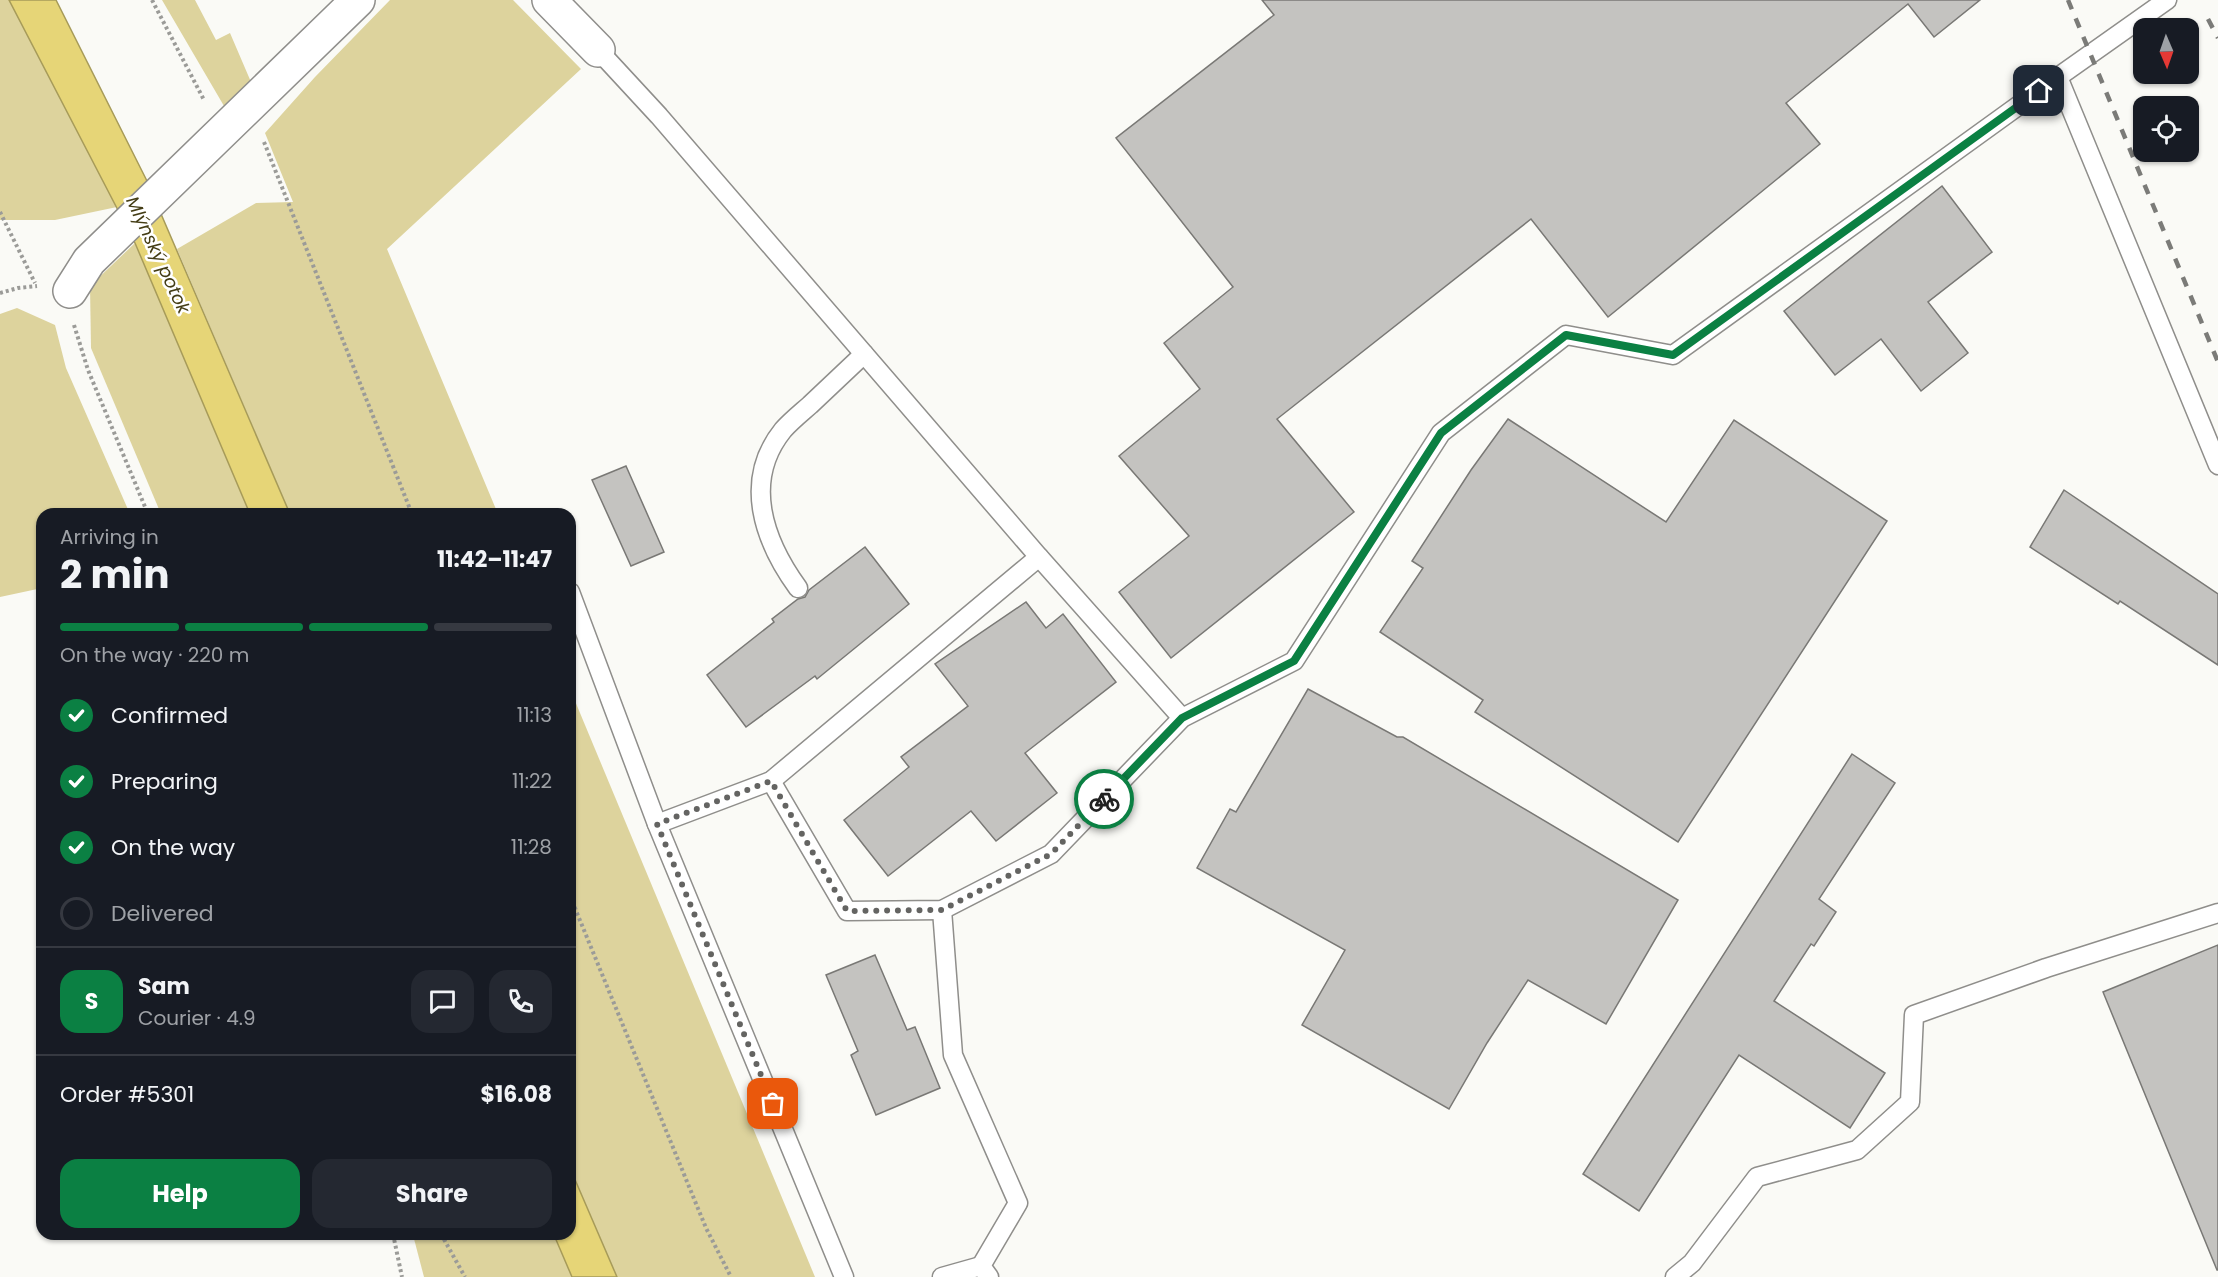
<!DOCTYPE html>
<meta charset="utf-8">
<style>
body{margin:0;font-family:Poppins,sans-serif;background:#242831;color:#f1f3f6;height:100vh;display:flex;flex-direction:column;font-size:22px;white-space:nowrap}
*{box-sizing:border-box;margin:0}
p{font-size:20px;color:#9ea1a6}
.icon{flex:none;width:33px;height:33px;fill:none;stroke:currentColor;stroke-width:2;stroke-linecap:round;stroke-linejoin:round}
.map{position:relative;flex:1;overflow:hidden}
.details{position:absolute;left:36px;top:508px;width:540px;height:732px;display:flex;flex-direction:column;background:#171b24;border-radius:18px;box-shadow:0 2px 4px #0004}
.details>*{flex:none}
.needle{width:39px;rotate:178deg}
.tools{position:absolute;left:2133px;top:18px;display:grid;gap:12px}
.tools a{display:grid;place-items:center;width:66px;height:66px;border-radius:12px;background:#171b24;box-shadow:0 2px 4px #0004;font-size:30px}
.pin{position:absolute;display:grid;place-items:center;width:51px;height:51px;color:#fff;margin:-26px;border-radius:12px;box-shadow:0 3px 9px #0006}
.courier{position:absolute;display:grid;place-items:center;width:60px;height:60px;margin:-30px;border:4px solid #0b8043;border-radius:50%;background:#fff;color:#222;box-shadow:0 2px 8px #0007}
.headline em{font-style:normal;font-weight:700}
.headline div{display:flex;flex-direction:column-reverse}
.headline{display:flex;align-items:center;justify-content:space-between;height:102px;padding:0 24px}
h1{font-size:39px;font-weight:700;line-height:45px}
.bar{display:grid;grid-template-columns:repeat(4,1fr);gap:9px 6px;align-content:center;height:72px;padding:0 24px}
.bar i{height:8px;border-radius:4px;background:#363941}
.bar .active{background:#0b8043}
.bar p{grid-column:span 4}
.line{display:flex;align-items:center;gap:15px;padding:0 24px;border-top:2px solid #363941}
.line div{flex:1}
.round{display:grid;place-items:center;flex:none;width:63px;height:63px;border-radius:18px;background:#242831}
ol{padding:0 24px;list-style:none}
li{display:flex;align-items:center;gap:18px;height:66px}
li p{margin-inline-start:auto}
li .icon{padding:6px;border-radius:50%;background:#0b8043;color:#fff;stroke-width:4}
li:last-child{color:#9ea1a6}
li i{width:33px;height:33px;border:3px solid #363941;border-radius:50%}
.primary-button{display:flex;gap:12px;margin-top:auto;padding:12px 24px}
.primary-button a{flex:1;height:69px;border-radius:18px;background:#0b8043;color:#fff;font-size:24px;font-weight:700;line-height:69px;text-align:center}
.primary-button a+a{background:#242831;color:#f1f3f6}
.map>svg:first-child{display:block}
.green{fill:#ddd39d}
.water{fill:#e6d577;stroke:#a79b59;stroke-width:1.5}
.building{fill:#c4c3c0;stroke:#797875;stroke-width:1.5}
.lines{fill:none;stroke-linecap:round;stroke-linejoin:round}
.lane-casing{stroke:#8f8e8b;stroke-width:21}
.street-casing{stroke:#8f8e8b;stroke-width:36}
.path{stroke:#9b9b98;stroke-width:4;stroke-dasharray:3 3;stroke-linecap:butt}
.lane{stroke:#fff;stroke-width:18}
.street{stroke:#fff;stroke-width:33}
.rail{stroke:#7b7b78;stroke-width:4.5;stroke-dasharray:10 10;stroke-linecap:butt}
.done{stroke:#646462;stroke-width:6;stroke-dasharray:0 10.8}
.route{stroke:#0b8043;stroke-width:8}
.labels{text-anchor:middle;stroke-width:5;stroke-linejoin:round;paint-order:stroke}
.water-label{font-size:18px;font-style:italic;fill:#443d15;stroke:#fff}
</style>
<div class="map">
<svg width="2218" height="1277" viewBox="0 0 2218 1277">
<rect width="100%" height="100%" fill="#fafaf6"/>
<g class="green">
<polygon points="0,0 9,0 117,207 55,220 0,220"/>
<polygon points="162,0 195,0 216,40 230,33 251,82 224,106"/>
<polygon points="390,0 513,0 581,69 387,249 498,514 290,514 177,249 256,203 293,202 265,133 315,77"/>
<polygon points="135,243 250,514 161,514 91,348 90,286"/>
<polygon points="17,308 55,325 66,368 130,514 42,514 42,588 0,597 0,314"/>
<polygon points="570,689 815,1277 617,1277 570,1168"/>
<polygon points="413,1235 554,1235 572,1277 424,1277"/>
</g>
<g class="water">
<polygon points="9,0 56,0 146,179 290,514 250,514 135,243"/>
<polygon points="570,1168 617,1277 572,1277 554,1235 570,1234"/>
</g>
<g class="building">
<polygon points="1262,0 1980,0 1934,37 1908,4 1786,103 1820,144 1608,317 1531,219 1277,419 1354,512 1171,658 1119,592 1189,536 1119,456 1200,389 1164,343 1233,287 1116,138 1274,15"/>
<polygon points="1942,186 1992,252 1928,302 1968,353 1921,391 1881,339 1835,375 1784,311"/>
<polygon points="1508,419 1666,522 1734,420 1887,521 1678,842 1475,712 1483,700 1380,632 1423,568 1412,561 1471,470"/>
<polygon points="626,466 664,552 631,566 592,480"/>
<polygon points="2064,490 2218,594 2218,665 2120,601 2118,604 2030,547"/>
<polygon points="865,547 909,604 817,679 815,676 746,727 707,675 774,622 772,619 798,599 805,597 809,590"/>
<polygon points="1026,602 1046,628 1063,614 1116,682 1025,753 1057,793 996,841 971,811 888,876 844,820 909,767 901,757 968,706 935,664"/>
<polygon points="1308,689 1397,737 1403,737 1678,900 1606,1024 1528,980 1487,1043 1449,1109 1302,1025 1345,950 1197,868 1230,809 1236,812"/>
<polygon points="1852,754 1895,783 1819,899 1836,912 1814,946 1811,944 1774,1001 1885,1073 1850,1128 1739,1055 1639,1211 1583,1174"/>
<polygon points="2218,945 2218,1270 2217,1270 2103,992"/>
<polygon points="875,955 907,1030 915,1027 940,1088 876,1115 851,1055 858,1051 826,975"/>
</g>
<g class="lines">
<g class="lane-casing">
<g id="lane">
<polyline points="2167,0 2058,77 2218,465"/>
<polyline points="598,50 659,116 1039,557"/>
<path d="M798,588C764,541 742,481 783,430C791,421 801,413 810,405C828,388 846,371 864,354"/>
<polyline points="570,592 657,824 844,1277"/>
<polyline points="771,781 847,911 942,910 1051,854 1182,718 1294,661 1441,433 1566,335 1673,355 2058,77"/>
<polyline points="657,824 771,781 1039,557 1182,718"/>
<polyline points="942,910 953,1055 1018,1203 981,1266 989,1277"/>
<polyline points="942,1277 981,1266"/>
<polyline points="1675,1277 1692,1263 1757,1177 1857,1150 1910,1102 1914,1015 2046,968 2218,913"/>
</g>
</g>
<g class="street-casing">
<g id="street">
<polyline points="549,0 598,50"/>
<polyline points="70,291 89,261 358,0"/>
</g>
</g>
<g class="path">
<polyline points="152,0 204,100"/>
<polyline points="264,142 412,514"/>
<polyline points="0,212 35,283"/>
<polyline points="0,293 18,288 37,286"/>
<polyline points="74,325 88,370 148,514"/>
<polyline points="570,896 706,1228 731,1277"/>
<polyline points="393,1234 402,1277"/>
<polyline points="441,1234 465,1277"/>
</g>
<use href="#lane" class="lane"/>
<use href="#street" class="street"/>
<g class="rail">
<polyline points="2068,0 2218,362"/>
<polyline points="2208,19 2218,38"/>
</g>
</g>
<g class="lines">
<polyline class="done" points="773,1104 657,824 771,781 847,911 942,910 1051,854 1104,799"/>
<polyline class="route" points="1104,799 1182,718 1294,661 1441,433 1566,335 1673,355 2039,91"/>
</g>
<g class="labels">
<g class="water-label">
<text transform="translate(158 255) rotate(65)" y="6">Mlýnský potok</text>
</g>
</g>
</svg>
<div class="tools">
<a><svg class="needle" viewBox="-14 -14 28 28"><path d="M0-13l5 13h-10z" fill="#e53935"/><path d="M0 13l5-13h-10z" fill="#9ea1a6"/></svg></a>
<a><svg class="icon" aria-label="locate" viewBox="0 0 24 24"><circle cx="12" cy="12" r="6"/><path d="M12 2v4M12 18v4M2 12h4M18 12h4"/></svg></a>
</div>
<div class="pin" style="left:773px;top:1104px;background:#ea580c"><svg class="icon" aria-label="bag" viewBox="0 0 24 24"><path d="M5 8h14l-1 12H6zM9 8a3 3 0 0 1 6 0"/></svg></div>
<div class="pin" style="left:2039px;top:91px;background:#1f2937"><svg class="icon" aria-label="home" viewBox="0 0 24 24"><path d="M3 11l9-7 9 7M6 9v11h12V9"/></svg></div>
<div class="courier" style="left:1104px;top:799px"><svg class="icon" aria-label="bike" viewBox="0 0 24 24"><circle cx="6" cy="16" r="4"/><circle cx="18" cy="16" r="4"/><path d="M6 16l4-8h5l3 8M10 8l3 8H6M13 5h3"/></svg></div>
<section class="details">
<div class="headline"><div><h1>2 min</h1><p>Arriving in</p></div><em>11:42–11:47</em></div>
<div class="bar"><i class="active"></i><i class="active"></i><i class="active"></i><i></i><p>On the way · 220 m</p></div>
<ol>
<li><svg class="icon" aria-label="check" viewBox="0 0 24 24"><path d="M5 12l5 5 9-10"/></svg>Confirmed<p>11:13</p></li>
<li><svg class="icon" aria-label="check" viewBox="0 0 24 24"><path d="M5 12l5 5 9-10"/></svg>Preparing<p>11:22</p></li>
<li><svg class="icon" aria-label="check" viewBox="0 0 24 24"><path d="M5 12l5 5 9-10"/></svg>On the way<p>11:28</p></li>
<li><i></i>Delivered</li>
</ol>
<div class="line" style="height:108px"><b class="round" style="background:#0b8043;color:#fff">S</b><div><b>Sam</b><p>Courier · 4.9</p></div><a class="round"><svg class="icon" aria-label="chat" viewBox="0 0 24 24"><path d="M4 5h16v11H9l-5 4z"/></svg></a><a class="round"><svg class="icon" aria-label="phone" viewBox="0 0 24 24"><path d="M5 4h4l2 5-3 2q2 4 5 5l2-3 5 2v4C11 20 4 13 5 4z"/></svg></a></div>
<div class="line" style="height:78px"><div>Order #5301</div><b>$16.08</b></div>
<div class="primary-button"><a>Help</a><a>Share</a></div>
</section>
</div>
